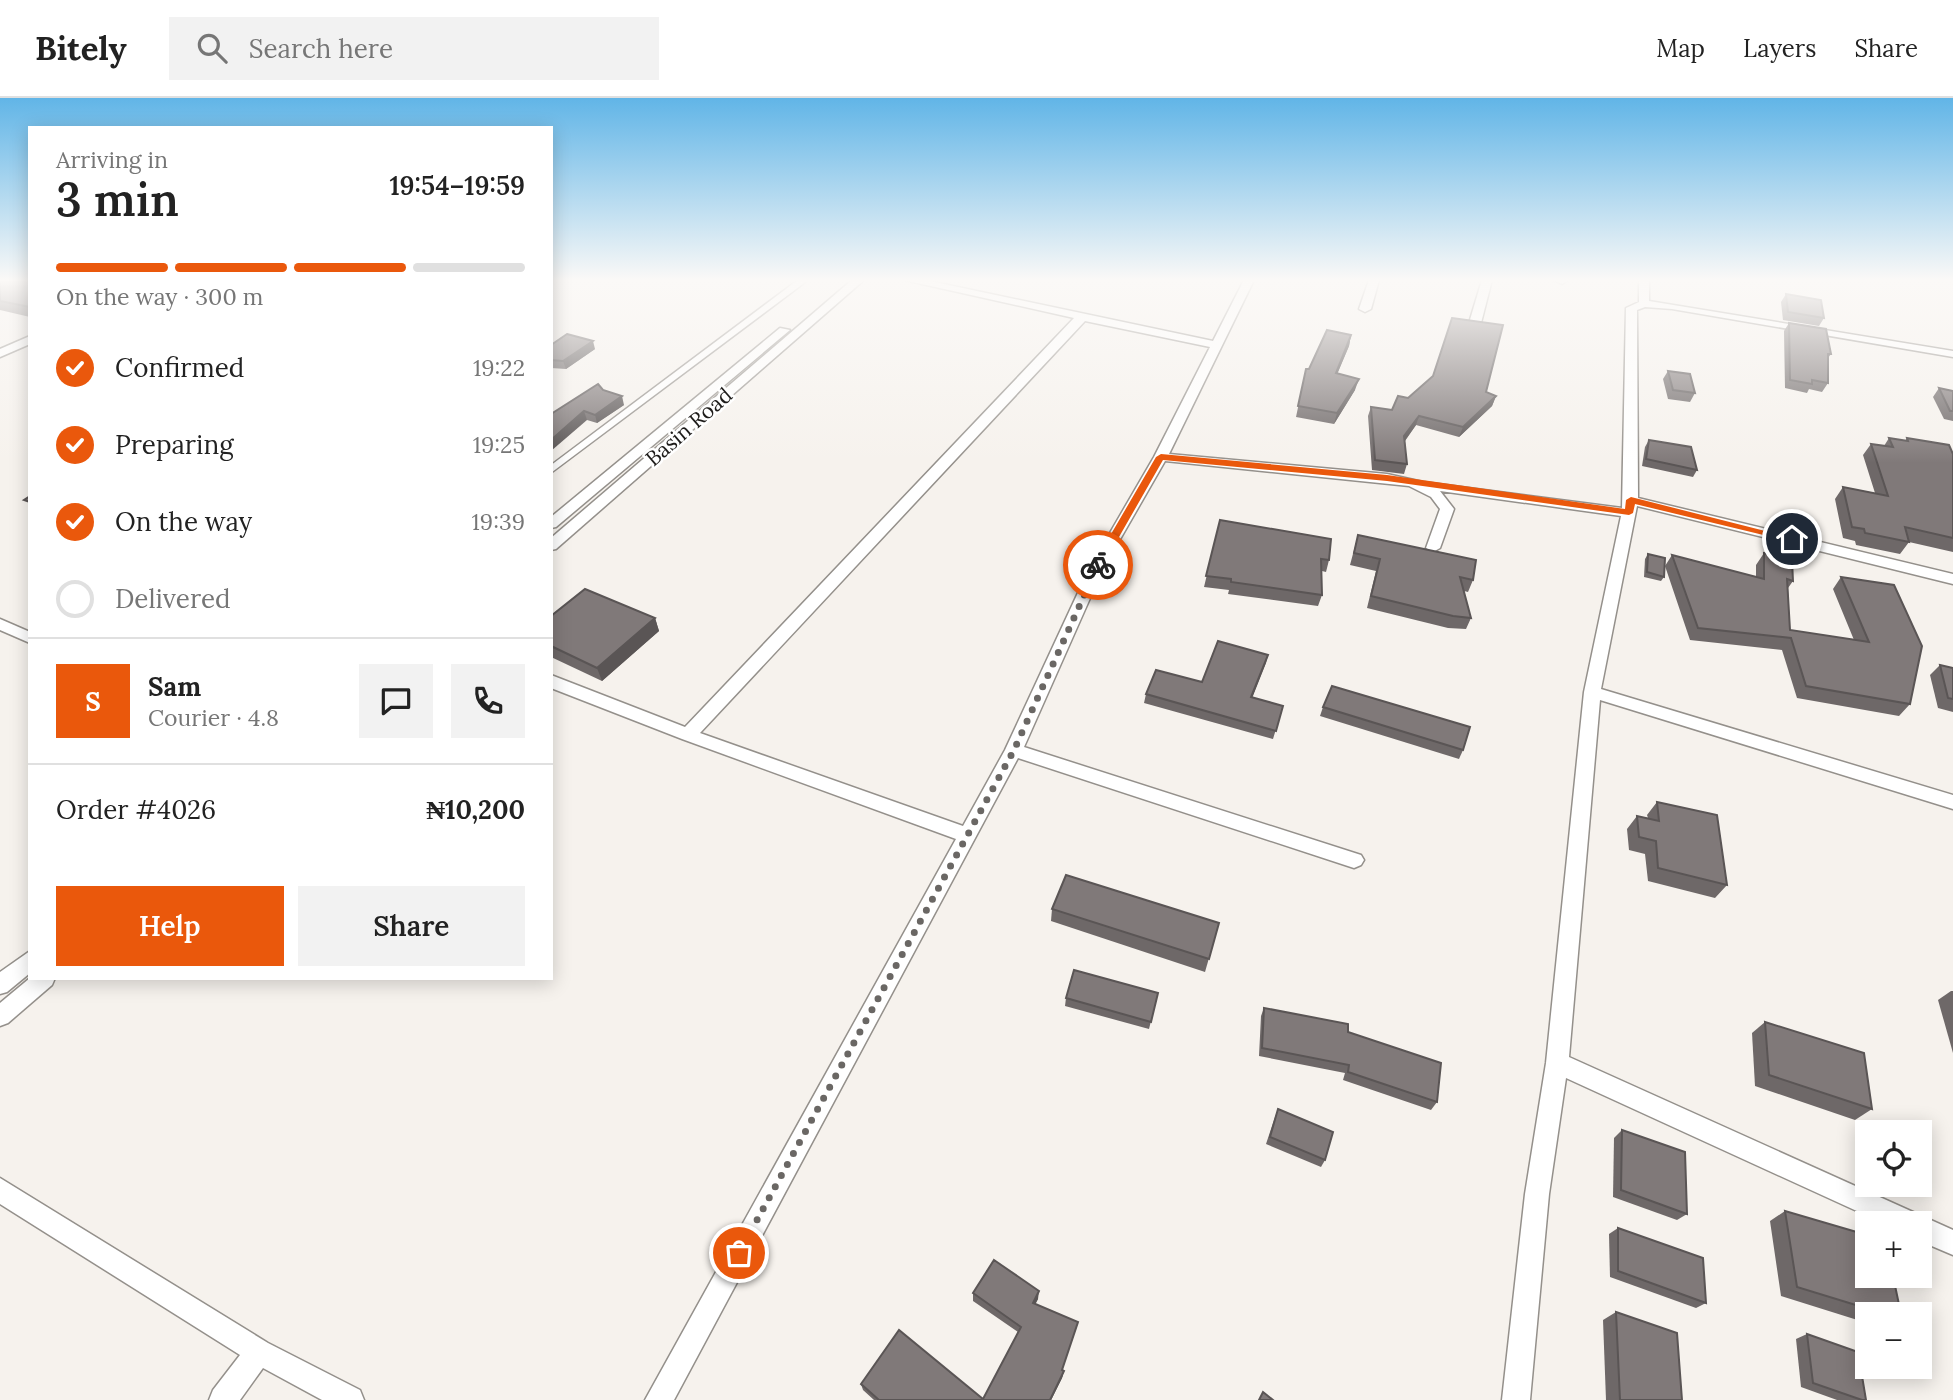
<!DOCTYPE html>
<meta charset="utf-8">
<style>
body{margin:0;font-family:Lora,serif;background:#f2f2f2;color:#222;height:100vh;display:flex;flex-direction:column;font-size:26px;white-space:nowrap}
*{box-sizing:border-box;margin:0}
p{font-size:23px;color:#767676}
.icon{flex:none;width:38px;height:38px;fill:none;stroke:currentColor;stroke-width:2;stroke-linecap:round;stroke-linejoin:round}
.map{position:relative;flex:1;overflow:hidden}
.drawer{position:absolute;left:28px;top:28px;width:525px;height:854px;display:flex;flex-direction:column;background:#fff;border-radius:0px;box-shadow:0 4px 18px #0003}
.drawer>*{flex:none}
.controls{position:absolute;left:1855px;top:1022px;display:grid;gap:14px}
.controls a{display:grid;place-items:center;width:77px;height:77px;border-radius:0px;background:#fff;box-shadow:0 4px 18px #0003;font-size:35px}
.pin{position:absolute;display:grid;place-items:center;width:60px;height:60px;color:#fff;margin:-30px;border:4px solid #fff;border-radius:50%;box-shadow:0 2px 7px #0007}
.courier{position:absolute;display:grid;place-items:center;width:70px;height:70px;margin:-35px;border:5px solid #ea580c;border-radius:50%;background:#fff;color:#222;box-shadow:0 2px 9px #0007}
.summary em{font-style:normal;font-weight:600}
.summary div{display:flex;flex-direction:column-reverse}
.summary{display:flex;align-items:center;justify-content:space-between;height:119px;padding:0 28px}
h1{font-size:46px;font-weight:600;line-height:52px}
.bar{display:grid;grid-template-columns:repeat(4,1fr);gap:10px 7px;align-content:center;height:84px;padding:0 28px}
.bar i{height:9px;border-radius:5px;background:#e0e0e0}
.bar .selected{background:#ea580c}
.bar p{grid-column:span 4}
.line{display:flex;align-items:center;gap:18px;padding:0 28px;border-top:2px solid #e0e0e0}
.line div{flex:1}
.round{display:grid;place-items:center;flex:none;width:74px;height:74px;border-radius:0px;background:#f2f2f2}
ol{padding:0 28px;list-style:none}
li{display:flex;align-items:center;gap:21px;height:77px}
li p{margin-inline-start:auto}
li .icon{padding:7px;border-radius:50%;background:#ea580c;color:#fff;stroke-width:4}
li:last-child{color:#767676}
li i{width:38px;height:38px;border:4px solid #e0e0e0;border-radius:50%}
.button{display:flex;gap:14px;margin-top:auto;padding:14px 28px}
.button a{flex:1;height:80px;border-radius:0px;background:#ea580c;color:#fff;font-size:28px;font-weight:600;line-height:80px;text-align:center}
.button a+a{background:#f2f2f2;color:#222}
header{display:flex;align-items:center;gap:42px;box-sizing:border-box;height:98px;padding:0 35px;background:#fff;border-bottom:2px solid #e0e0e0}
header strong{font-size:33px}
nav{display:flex;gap:38px;margin-inline-start:auto;font-size:24px}
.search{width:490px;height:63px;background:#f2f2f2;display:flex;align-items:center;gap:18px;box-sizing:border-box;padding:0 24px;border-radius:0px;color:#767676;font-size:26px}
.map>svg:first-child{display:block}
.lines{fill:none;stroke-linecap:round;stroke-linejoin:round}
.lane-casing{stroke:#94908b;stroke-width:9}
.street-casing{stroke:#94908b;stroke-width:3}
.lane{stroke:#fff;stroke-width:6}
.street{fill:#fff;fill-rule:evenodd}
.wall{fill:#6e6868}
.shaded-wall{fill:#5a5555}
.building{fill:#807979;stroke:#5a5555;stroke-width:2}
.route{fill:#ea580c}
.done{stroke:#6a6764;stroke-width:7;stroke-dasharray:0 12.6}
.labels{text-anchor:middle;stroke-width:5;stroke-linejoin:round;paint-order:stroke}
.far-street-label{font-size:21px;fill:#1e1c1a;stroke:#fff}
</style>
<header>
<strong>Bitely</strong>
<div class="search"><svg class="icon" aria-label="search" viewBox="0 0 24 24"><circle cx="10" cy="10" r="6"/><path d="M15 15l6 6"/></svg>Search here</div>
<nav><a>Map</a><a>Layers</a><a>Share</a></nav>
</header>
<div class="map">
<svg width="1953" height="1302" viewBox="0 0 1953 1302">
<rect width="100%" height="100%" fill="#f6f2ed"/>
<g class="lines">
<g class="lane-casing">
<polyline id="lane" points="551,371 803,182"/>
</g>
<g class="street-casing">
<g id="street">
<polygon points="852,182 864,182 556,451 551,452 551,440"/>
<path d="M904,182H925L1213,243L1244,182H1254L1169,356L1387,376L1423,384L1622,410L1626,210L1639,204V182H1649V203L1953,253V259L1672,211L1645,209L1637,212L1638,400L1953,476V486L1637,408L1601,591L1953,697V711L1600,602L1569,959L1953,1132V1157L1920,1143V1125H1883L1566,980L1549,1096L1530,1302H1502L1525,1096L1546,965L1584,594L1621,418L1440,393L1454,411L1440,450L1433,454L1426,450L1440,411L1431,399L1409,388L1165,363L1103,471L1024,649L1361,757L1364,762L1361,767L1354,770L1018,660L674,1302H645L956,741L682,641L551,590V577L685,629L1074,220ZM1085,223L1210,249L1154,359L1089,471L1005,652L963,728L700,635Z"/>
<polygon points="1369,182 1379,182 1371,211 1365,214 1359,211"/>
<polygon points="1482,182 1492,182 1481,225 1475,228 1469,225"/>
<polygon points="1553,182 1567,182 1567,183 1562,186"/>
<polygon points="780,230 790,232 556,429 551,430 551,419"/>
<polygon points="30,238 30,246 0,259 0,251"/>
<polygon points="0,521 30,534 30,545 0,532"/>
<polygon points="30,853 30,875 7,894 0,896 0,874"/>
<polygon points="30,880 55,880 52,887 8,925 0,928 0,905"/>
<polygon points="0,1080 268,1245 360,1292 364,1302 322,1302 263,1270 240,1302 209,1302 213,1292 240,1257 0,1106"/>
</g>
</g>
<use href="#lane" class="lane"/>
<use href="#street" class="street"/>
</g>
<g class="wall">
<polygon points="0,182 30,185 30,219 0,212"/>
<polygon points="1786,196 1824,220 1819,228 1783,222 1781,204"/>
<polygon points="1789,225 1831,256 1828,260 1828,285 1822,294 1809,291 1807,295 1785,290 1784,233"/>
<polygon points="1351,237 1349,248 1337,276 1355,292 1334,326 1296,319 1306,271 1309,271"/>
<polygon points="551,247 595,251 566,271 551,270"/>
<polygon points="1668,273 1695,295 1690,304 1668,301 1663,281"/>
<polygon points="1939,290 1953,293 1953,323 1944,321 1933,299"/>
<polygon points="603,292 624,307 597,325 587,322 551,316"/>
<polygon points="1486,294 1496,298 1492,308 1459,339 1416,327 1405,343 1407,366 1404,376 1372,372 1368,318 1371,309 1392,312 1408,300"/>
<polygon points="1889,340 1905,343 1907,340 1953,356 1953,454 1909,444 1900,456 1856,447 1855,443 1843,440 1835,401 1843,389 1875,395 1863,357 1871,346 1884,348"/>
<polygon points="1649,342 1697,372 1693,379 1642,368 1645,349"/>
<polygon points="1220,422 1329,462 1326,474 1322,473 1322,497 1318,508 1228,496 1229,492 1204,489"/>
<polygon points="1358,437 1473,482 1468,494 1464,493 1471,520 1466,531 1448,530 1367,510 1376,473 1350,467"/>
<polygon points="1764,455 1793,483 1788,490 1790,532 1854,542 1833,491 1841,479 1910,606 1899,618 1797,600 1782,552 1690,542 1665,468 1672,457 1756,479 1756,467"/>
<polygon points="1648,456 1664,479 1661,483 1644,479 1645,461"/>
<polygon points="551,518 655,520 659,533 602,583 551,559"/>
<polygon points="1268,557 1252,599 1283,608 1273,641 1144,605 1146,596 1202,584"/>
<polygon points="1940,567 1953,570 1953,614 1938,610 1930,577"/>
<polygon points="1323,609 1463,652 1459,661 1320,618"/>
<polygon points="1657,704 1727,787 1715,800 1648,783 1645,756 1629,752 1627,731 1637,718 1648,720 1647,717"/>
<polygon points="1052,811 1219,825 1205,874 1051,823"/>
<polygon points="1951,893 1953,893 1953,955 1938,902"/>
<polygon points="1158,895 1149,931 1065,908 1066,900"/>
<polygon points="1264,910 1348,934 1437,1004 1431,1012 1343,982 1345,975 1259,958 1261,918"/>
<polygon points="1765,924 1872,1011 1855,1022 1755,988 1752,935"/>
<polygon points="1278,1011 1325,1062 1321,1069 1266,1046 1275,1019"/>
<polygon points="1622,1032 1687,1116 1677,1122 1613,1099 1614,1040"/>
<polygon points="1785,1113 1901,1216 1867,1216 1867,1225 1781,1198 1770,1123"/>
<polygon points="1618,1130 1706,1205 1696,1210 1610,1179 1609,1136"/>
<polygon points="973,1195 1038,1201 1035,1206 1063,1272 1064,1273 1062,1280 1051,1302 874,1302 863,1292 861,1286 983,1301 1018,1234 973,1203"/>
<polygon points="1616,1214 1682,1302 1606,1302 1603,1222"/>
<polygon points="1807,1236 1866,1302 1837,1302 1801,1289 1796,1241"/>
</g>
<g class="shaded-wall">
<polygon points="1351,237 1349,248 1333,286 1336,275"/>
<polygon points="593,243 595,251 566,271 563,263"/>
<polygon points="1359,281 1355,292 1334,326 1337,315"/>
<polygon points="622,298 624,307 597,325 595,317"/>
<polygon points="1496,298 1492,308 1459,339 1463,329"/>
<polygon points="584,313 587,322 551,353 551,342"/>
<polygon points="1419,318 1416,327 1401,348 1404,338"/>
<polygon points="655,520 659,533 602,583 597,570"/>
<polygon points="1268,557 1266,565 1249,608 1251,599"/>
<polygon points="1039,1193 1038,1201 1032,1213 1033,1205"/>
<polygon points="1064,1273 1062,1280 1051,1302 1050,1302"/>
</g>
<g class="building">
<polygon points="0,182 13,182 30,185 30,209 0,203"/>
<polygon points="1786,196 1821,202 1824,220 1788,214"/>
<polygon points="1452,220 1503,227 1486,294 1496,298 1463,329 1419,318 1404,338 1407,366 1375,362 1371,309 1392,312 1398,298 1408,300 1433,278"/>
<polygon points="1789,225 1826,231 1831,256 1828,256 1828,285 1812,282 1812,286 1790,282"/>
<polygon points="1327,232 1351,237 1336,275 1359,281 1337,315 1298,308 1306,271 1309,271"/>
<polygon points="567,236 593,243 563,263 551,262 551,247"/>
<polygon points="1668,273 1690,276 1695,295 1673,292"/>
<polygon points="598,286 603,292 622,298 595,317 584,313 551,342 551,316"/>
<polygon points="1939,290 1953,293 1953,313 1950,313"/>
<polygon points="1889,340 1908,343 1907,340 1949,347 1953,356 1953,440 1905,429 1909,444 1865,435 1864,431 1852,429 1843,389 1888,398 1871,346 1893,349"/>
<polygon points="1649,342 1691,349 1697,372 1646,361"/>
<polygon points="30,398 30,404 24,402"/>
<polygon points="1220,422 1331,441 1329,462 1321,461 1322,497 1231,484 1231,481 1206,478"/>
<polygon points="1358,437 1476,462 1473,482 1460,479 1471,520 1453,518 1371,498 1380,461 1354,455"/>
<polygon points="1764,455 1792,462 1793,483 1787,481 1790,532 1869,544 1841,479 1894,487 1922,548 1910,606 1806,588 1791,540 1698,530 1672,457 1764,481"/>
<polygon points="1648,456 1665,460 1664,479 1647,474"/>
<polygon points="585,491 655,520 597,570 551,548 551,518"/>
<polygon points="1218,543 1268,557 1251,599 1283,608 1276,633 1146,596 1156,572 1202,584"/>
<polygon points="1940,567 1953,570 1953,601 1948,600"/>
<polygon points="1332,588 1470,629 1463,652 1323,609"/>
<polygon points="1657,704 1717,717 1727,787 1658,770 1656,743 1639,739 1637,718 1659,723"/>
<polygon points="1066,777 1219,825 1209,861 1052,811"/>
<polygon points="1074,872 1158,895 1151,924 1066,900"/>
<polygon points="1264,910 1348,926 1348,934 1441,965 1437,1004 1348,974 1349,967 1262,950"/>
<polygon points="1765,924 1864,955 1872,1011 1769,977"/>
<polygon points="1278,1011 1333,1034 1325,1062 1270,1039"/>
<polygon points="1622,1032 1685,1054 1687,1116 1621,1092"/>
<polygon points="1785,1113 1867,1137 1867,1178 1893,1178 1901,1216 1885,1216 1797,1189"/>
<polygon points="1618,1130 1703,1160 1706,1205 1618,1173"/>
<polygon points="994,1162 1039,1193 1033,1205 1078,1224 1062,1272 1064,1273 1050,1302 879,1302 861,1286 899,1232 983,1301 1021,1229 973,1195"/>
<polygon points="1616,1214 1677,1235 1682,1302 1620,1302"/>
<polygon points="1807,1236 1858,1254 1866,1302 1862,1302 1813,1285"/>
<polygon points="1263,1294 1273,1302 1259,1302"/>
</g>
<linearGradient id="sky" x2="0" y2="1"><stop stop-color="#61b5e7"/><stop offset="0.5" stop-color="#fbf9f7"/><stop offset="1" stop-color="#fbf9f7" stop-opacity="0"/></linearGradient>
<rect width="1953" height="365" fill="url(#sky)"/>
<polygon class="route" points="1161,356 1387,377 1625,411 1626,402 1631,399 1797,441 1792,444 1635,406 1633,415 1629,417 1387,383 1163,362 1103,467 1095,470 1093,467 1156,359"/>
<g class="lines">
<polyline class="done" points="739,1155 1014,652 1098,467"/>
</g>
<g class="labels">
<g class="far-street-label">
<text transform="translate(689 329) rotate(-41)" y="7">Basin Road</text>
</g>
</g>
</svg>
<div class="controls">
<a><svg class="icon" aria-label="locate" viewBox="0 0 24 24"><circle cx="12" cy="12" r="6"/><path d="M12 2v4M12 18v4M2 12h4M18 12h4"/></svg></a>
<a>+</a>
<a>−</a>
</div>
<div class="pin" style="left:739px;top:1155px;background:#ea580c"><svg class="icon" aria-label="bag" viewBox="0 0 24 24"><path d="M5 8h14l-1 12H6zM9 8a3 3 0 0 1 6 0"/></svg></div>
<div class="pin" style="left:1792px;top:441px;background:#1f2937"><svg class="icon" aria-label="home" viewBox="0 0 24 24"><path d="M3 11l9-7 9 7M6 9v11h12V9"/></svg></div>
<div class="courier" style="left:1098px;top:467px"><svg class="icon" aria-label="bike" viewBox="0 0 24 24"><circle cx="6" cy="16" r="4"/><circle cx="18" cy="16" r="4"/><path d="M6 16l4-8h5l3 8M10 8l3 8H6M13 5h3"/></svg></div>
<section class="drawer">
<div class="summary"><div><h1>3 min</h1><p>Arriving in</p></div><em>19:54–19:59</em></div>
<div class="bar"><i class="selected"></i><i class="selected"></i><i class="selected"></i><i></i><p>On the way · 300 m</p></div>
<ol>
<li><svg class="icon" aria-label="check" viewBox="0 0 24 24"><path d="M5 12l5 5 9-10"/></svg>Confirmed<p>19:22</p></li>
<li><svg class="icon" aria-label="check" viewBox="0 0 24 24"><path d="M5 12l5 5 9-10"/></svg>Preparing<p>19:25</p></li>
<li><svg class="icon" aria-label="check" viewBox="0 0 24 24"><path d="M5 12l5 5 9-10"/></svg>On the way<p>19:39</p></li>
<li><i></i>Delivered</li>
</ol>
<div class="line" style="height:126px"><b class="round" style="background:#ea580c;color:#fff">S</b><div><b>Sam</b><p>Courier · 4.8</p></div><a class="round"><svg class="icon" aria-label="chat" viewBox="0 0 24 24"><path d="M4 5h16v11H9l-5 4z"/></svg></a><a class="round"><svg class="icon" aria-label="phone" viewBox="0 0 24 24"><path d="M5 4h4l2 5-3 2q2 4 5 5l2-3 5 2v4C11 20 4 13 5 4z"/></svg></a></div>
<div class="line" style="height:91px"><div>Order #4026</div><b>₦10,200</b></div>
<div class="button"><a>Help</a><a>Share</a></div>
</section>
</div>
